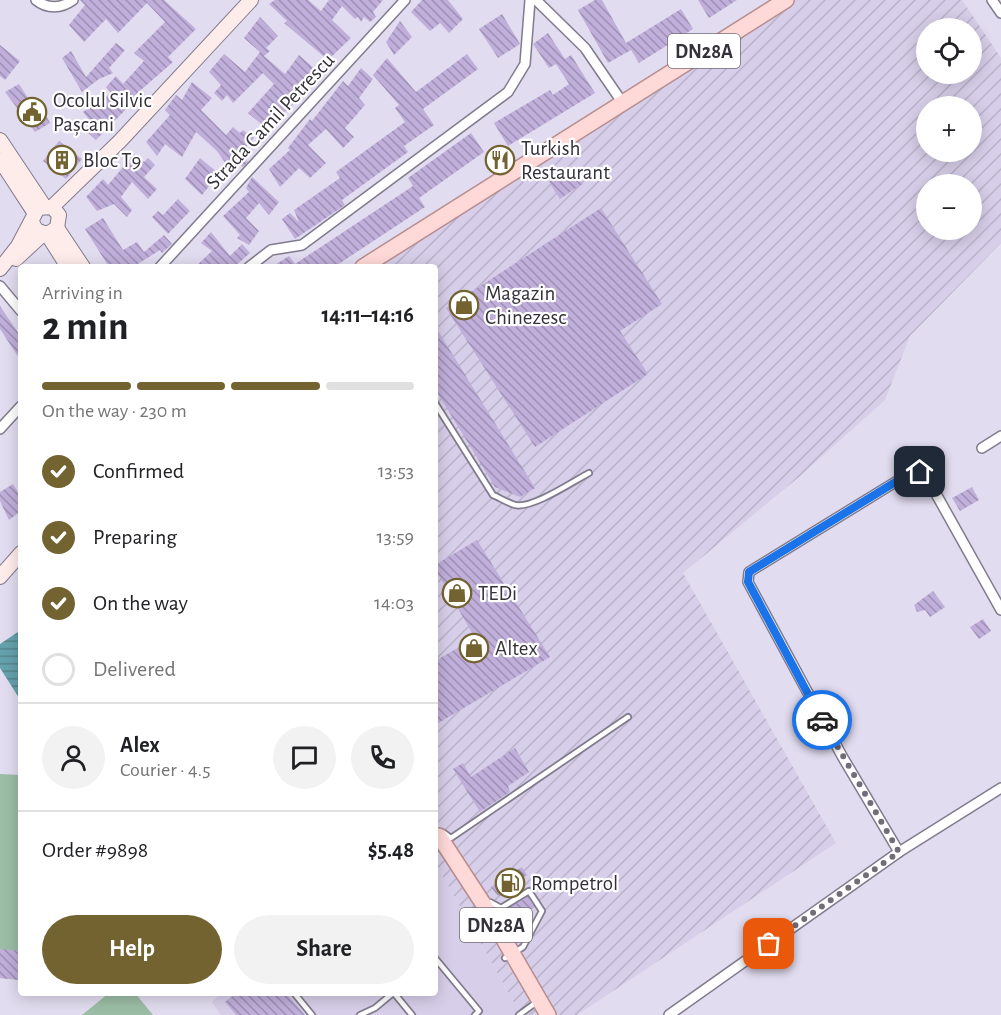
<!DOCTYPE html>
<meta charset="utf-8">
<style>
body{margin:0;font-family:"Alegreya Sans",sans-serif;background:#f2f2f2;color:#202124;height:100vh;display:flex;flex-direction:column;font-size:22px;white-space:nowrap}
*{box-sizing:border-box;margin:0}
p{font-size:20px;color:#757577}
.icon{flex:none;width:33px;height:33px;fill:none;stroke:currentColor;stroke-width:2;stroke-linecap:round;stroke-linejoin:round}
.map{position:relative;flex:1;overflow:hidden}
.drawer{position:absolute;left:18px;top:264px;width:420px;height:732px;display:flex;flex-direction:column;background:#fff;border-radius:6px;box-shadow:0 3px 15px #0003}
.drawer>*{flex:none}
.buttons{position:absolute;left:916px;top:18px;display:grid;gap:12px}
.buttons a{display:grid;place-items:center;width:66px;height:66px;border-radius:50%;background:#fff;box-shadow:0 3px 15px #0003;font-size:30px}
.pin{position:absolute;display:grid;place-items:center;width:51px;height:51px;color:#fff;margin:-26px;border-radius:12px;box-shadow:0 3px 9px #0006}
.courier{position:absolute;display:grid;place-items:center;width:60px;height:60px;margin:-30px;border:4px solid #1a73e8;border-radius:50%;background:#fff;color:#222;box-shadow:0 2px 8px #0007}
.headline em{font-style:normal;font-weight:700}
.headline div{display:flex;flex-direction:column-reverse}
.headline{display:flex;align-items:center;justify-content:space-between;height:102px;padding:0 24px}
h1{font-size:39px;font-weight:700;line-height:45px}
.bar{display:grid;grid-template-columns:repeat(4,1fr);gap:9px 6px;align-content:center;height:72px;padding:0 24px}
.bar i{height:8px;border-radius:4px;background:#e0e0e0}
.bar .current{background:#726330}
.bar p{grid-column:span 4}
.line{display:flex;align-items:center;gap:15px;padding:0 24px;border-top:2px solid #e0e0e0}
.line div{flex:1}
.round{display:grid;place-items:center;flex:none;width:63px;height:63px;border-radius:32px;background:#f2f2f2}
ol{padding:0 24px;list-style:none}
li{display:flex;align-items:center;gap:18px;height:66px}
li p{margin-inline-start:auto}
li .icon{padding:6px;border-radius:50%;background:#726330;color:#fff;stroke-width:4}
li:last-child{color:#757577}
li i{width:33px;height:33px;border:3px solid #e0e0e0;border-radius:50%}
.button{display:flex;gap:12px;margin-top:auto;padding:12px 24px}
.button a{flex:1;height:69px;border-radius:36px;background:#726330;color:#fff;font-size:24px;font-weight:700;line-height:69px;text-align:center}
.button a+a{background:#f2f2f2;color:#202124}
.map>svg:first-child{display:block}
.built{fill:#d7cfe9}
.industrial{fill:url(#industrial-furrows);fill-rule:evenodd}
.garden{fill:#9bbda5}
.water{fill:url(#water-rules)}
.building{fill:url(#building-back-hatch)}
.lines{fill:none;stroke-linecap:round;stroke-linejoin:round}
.lane-casing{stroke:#817b8d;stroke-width:8}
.street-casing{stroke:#817b8d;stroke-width:12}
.secondary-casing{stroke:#817b8d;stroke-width:16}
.primary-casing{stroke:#b78d8f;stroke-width:18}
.lane{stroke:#fff;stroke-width:4.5}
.street{stroke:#fff;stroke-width:9}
.secondary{stroke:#feeceb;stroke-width:14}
.primary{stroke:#fed9d7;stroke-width:15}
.done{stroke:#716d79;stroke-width:6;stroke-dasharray:0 10.8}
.route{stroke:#1a73e8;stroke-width:8}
.labels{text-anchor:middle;stroke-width:4.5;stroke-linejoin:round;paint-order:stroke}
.shield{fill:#fff;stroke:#716f74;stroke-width:1.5}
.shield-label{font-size:20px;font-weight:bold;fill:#343139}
.poi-label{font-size:21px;fill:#343139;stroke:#fff;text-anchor:start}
.street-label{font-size:21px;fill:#343139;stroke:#fff}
</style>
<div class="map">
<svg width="1001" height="1015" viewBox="0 0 1001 1015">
<defs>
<pattern id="industrial-furrows" width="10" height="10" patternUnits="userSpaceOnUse" patternTransform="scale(1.5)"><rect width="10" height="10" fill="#d7cfe9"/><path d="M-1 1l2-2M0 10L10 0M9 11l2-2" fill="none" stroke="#b9b2c9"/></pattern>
<pattern id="water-rules" width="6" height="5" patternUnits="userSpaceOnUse" patternTransform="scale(1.5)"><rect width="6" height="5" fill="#65a2ac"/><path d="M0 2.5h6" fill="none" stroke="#54858d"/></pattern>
<pattern id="building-back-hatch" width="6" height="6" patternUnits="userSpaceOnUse" patternTransform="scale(1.5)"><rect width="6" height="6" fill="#c1afdb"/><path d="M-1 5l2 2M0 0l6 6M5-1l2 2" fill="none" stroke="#9e8fb3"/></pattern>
</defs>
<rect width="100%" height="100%" fill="#e2dcf0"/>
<polygon class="built" points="435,862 521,1015 221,1015 212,1002 221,993 435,993"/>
<path class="industrial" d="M796,0H962L1001,58V243L910,336L885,400L799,477L683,573L836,843L577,1015H521L435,862V267H372ZM927,28H972V74H927ZM927,106H972V152H927ZM927,184H972V230H927Z"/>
<g class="garden">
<polygon points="0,774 21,775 21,980 0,978"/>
<polygon points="109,993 135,993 153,1015 82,1015"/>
</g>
<polygon class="water" points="21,630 21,701 0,668 0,644"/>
<g class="building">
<polygon points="80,0 164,0 196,29 168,57 173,62 134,96 136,99 96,140 85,130 91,122 83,112 111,93 106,87 116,76 123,84 144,61 134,53 165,22 147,3 118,33 106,19 84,42 69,25 85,5"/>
<polygon points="275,0 308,0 321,11 329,0 383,0 373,12 376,17 370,22 364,17 361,22 358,17 355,19 342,6 332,20 351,38 328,60 284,23 287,21 269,4"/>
<polygon points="422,0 448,0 463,19 449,33 440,23 430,31 411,12"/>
<polygon points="595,0 602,0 626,43 681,9 693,29 639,63 631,50 608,63 578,10"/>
<polygon points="698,0 737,0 709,18"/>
<polygon points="502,14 520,44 498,58 479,29"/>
<polygon points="260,17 278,36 266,48 270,51 264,56 285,74 299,55 317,71 292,99 295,102 268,130 248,113 274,84 263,73 233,103 227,95 222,101 214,93 221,85 209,72 224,54 245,72 260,52 244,38"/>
<polygon points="400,21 412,37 394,55 386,42"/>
<polygon points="548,33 565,59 571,55 595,93 508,146 494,123 550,90 553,95 569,84 556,64 549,68 533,44"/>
<polygon points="116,43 125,50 109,68 113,73 99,79 82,92 62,58 71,51 86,77"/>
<polygon points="0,45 20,61 5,80 0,76"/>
<polygon points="467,54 478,69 423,109 434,125 404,146 408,152 342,200 345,205 295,239 282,219 290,213 299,222 294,210 340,178 336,172 405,122 395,108 399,105 373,75 387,58 416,92"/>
<polygon points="361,68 373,79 359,98 365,105 345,128 354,137 343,148 326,129 308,145 326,163 310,178 299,168 280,187 269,169 290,150 288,148 310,119 312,121 343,81 348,86"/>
<polygon points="192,82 212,98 201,110 226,135 233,127 240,133 243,130 254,138 241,153 248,162 243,167 231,160 228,167 217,151 196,132 182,157 165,144 157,156 146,142 170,115 165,110 176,95 182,100"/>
<polygon points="19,84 30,101 38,100 50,123 35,132 5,92"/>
<polygon points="471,133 484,152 419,198 425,207 334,267 272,267 289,256 295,264 413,186 408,178"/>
<polygon points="59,141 82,159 66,179 43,161"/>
<polygon points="134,154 144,162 148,158 155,165 144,177 157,189 148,199 132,182 121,197 132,210 127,217 114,204 97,211 86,197 103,179 108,185"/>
<polygon points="200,158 219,174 202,195 185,179"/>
<polygon points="571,167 582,184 560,199 549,182"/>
<polygon points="252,177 279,202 269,215 259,203 246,218 259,231 249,245 237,238 240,235 223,216 249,192 246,188"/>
<polygon points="178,199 190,211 168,234 152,217 158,211 163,215"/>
<polygon points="601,208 662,304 620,331 648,374 535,447 446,308"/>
<polygon points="103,218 123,250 137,242 144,252 164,235 172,244 162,253 160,250 133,267 109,267 85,229"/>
<polygon points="211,232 230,256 242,244 250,253 234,267 195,267 212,251 201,243"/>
<polygon points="0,306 21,337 21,361 0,329"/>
<polygon points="435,326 535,488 520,497 495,487 435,389"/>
<polygon points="13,484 21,497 21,511 9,520 0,501 0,492"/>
<polygon points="972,487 979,500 960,511 952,498"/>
<polygon points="477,540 550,657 435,725 435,661 475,638 435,569 435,565"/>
<polygon points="933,591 945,607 930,617 925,610 917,612 914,605"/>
<polygon points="983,619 991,631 979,639 970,627"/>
<polygon points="515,748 529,772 508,786 510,792 480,812 453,769 463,763 471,777"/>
<polygon points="522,867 527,875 520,879 525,888 509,898 497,895 491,887"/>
<polygon points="528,897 534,907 507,925 500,912"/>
<polygon points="0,949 21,951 21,980 0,978"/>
<polygon points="236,993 286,993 305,1015 236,1015 225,1002"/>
</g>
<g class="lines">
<g class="lane-casing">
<g id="lane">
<path d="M435,403L493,495C500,498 508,503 515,505C532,509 572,482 589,473"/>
<polyline points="444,833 451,838 628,717"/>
<polyline points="487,904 490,902 501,908 529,891 542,911 523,947 505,958"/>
<polyline points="435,958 479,1011 475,1015"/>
<polyline points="294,993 312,1015"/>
<polyline points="394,993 412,1015"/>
<polyline points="360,1015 375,1008 393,993"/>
<polyline points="519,1015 534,1004"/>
</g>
</g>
<g class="street-casing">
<g id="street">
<path d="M36,0C47,9 61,9 73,0"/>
<polyline points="536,0 585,48 622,102"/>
<polyline points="992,0 1001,13"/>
<polyline points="160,267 405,0"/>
<polyline points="249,267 271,250 302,245 508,92 525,64 530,0"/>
<polyline points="0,286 21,311"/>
<polyline points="0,429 21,406"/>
<polyline points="982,448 1001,436"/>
<path d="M899,852L842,756L748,582L749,572L897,481C908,474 915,469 926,476L1001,610"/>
<polyline points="669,1015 899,852 1001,788"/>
</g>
</g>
<g class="secondary-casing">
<g id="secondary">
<polyline points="0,140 44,206"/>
<polyline points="0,160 34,212"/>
<polyline points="52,207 120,141 251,0"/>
<polyline points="57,228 83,267"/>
<polyline points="47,234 68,267"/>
<polyline points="16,259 43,234"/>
<polyline points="0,269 18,246 38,208 52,207 59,215 57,228 47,234 36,230 32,222"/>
<polyline points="0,577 21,553"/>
</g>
</g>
<g class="primary-casing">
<g id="primary">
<polyline points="363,267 786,0"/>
<polyline points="439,836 484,905 548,1015"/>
</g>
</g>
<use href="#lane" class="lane"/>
<use href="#street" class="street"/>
<use href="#secondary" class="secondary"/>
<use href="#primary" class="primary"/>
</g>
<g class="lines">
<polyline class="done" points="769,944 899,852 822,720"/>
<polyline class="route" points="822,720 748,582 749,572 897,481 911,472 920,472"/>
</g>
<defs>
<g id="civic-ring" transform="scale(1.5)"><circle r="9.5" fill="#fff" stroke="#726330" stroke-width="1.5"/><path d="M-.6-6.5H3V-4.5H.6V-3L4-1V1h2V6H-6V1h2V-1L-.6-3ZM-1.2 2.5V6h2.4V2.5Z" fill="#726330"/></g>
<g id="building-ring" transform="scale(1.5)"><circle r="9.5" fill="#fff" stroke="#726330" stroke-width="1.5"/><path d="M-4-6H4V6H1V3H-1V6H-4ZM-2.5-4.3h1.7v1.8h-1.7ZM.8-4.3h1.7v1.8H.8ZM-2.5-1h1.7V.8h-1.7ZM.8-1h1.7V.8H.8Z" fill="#726330"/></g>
<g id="restaurant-ring" transform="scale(1.5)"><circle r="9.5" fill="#fff" stroke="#726330" stroke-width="1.5"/><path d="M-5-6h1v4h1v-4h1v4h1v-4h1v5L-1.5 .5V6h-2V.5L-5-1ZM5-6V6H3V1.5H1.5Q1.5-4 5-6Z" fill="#726330"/></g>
<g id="shop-ring" transform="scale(1.5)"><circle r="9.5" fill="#fff" stroke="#726330" stroke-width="1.5"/><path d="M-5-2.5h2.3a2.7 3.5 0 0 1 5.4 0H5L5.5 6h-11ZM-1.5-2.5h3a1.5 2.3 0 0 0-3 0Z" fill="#726330"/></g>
<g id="fuel-ring" transform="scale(1.5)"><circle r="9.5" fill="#fff" stroke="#726330" stroke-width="1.5"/><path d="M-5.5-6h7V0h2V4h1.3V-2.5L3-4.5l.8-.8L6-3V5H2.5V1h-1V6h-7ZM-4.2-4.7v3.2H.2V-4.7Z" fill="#726330"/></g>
</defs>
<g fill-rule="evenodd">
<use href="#civic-ring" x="32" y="112"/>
<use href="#building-ring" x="62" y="160"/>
<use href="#restaurant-ring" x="500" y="160"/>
<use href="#shop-ring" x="464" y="305"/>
<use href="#shop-ring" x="457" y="593"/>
<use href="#shop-ring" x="474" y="648"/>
<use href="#fuel-ring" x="510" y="883"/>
</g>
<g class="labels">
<g class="shield">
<rect x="668" y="34" width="72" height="34" rx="4.5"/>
<rect x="460" y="908" width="72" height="34" rx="4.5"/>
</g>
<g class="shield-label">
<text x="704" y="58">DN28A</text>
<text x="496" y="932">DN28A</text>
</g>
<g class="poi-label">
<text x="53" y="107">Ocolul Silvic<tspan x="53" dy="24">Pașcani</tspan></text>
<text x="521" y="155">Turkish<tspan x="521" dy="24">Restaurant</tspan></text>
<text x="83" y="167">Bloc T9</text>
<text x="485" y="300">Magazin<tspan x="485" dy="24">Chinezesc</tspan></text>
<text x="478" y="600">TEDi</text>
<text x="495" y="655">Altex</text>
<text x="531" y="890">Rompetrol</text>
</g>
<g class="street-label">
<text transform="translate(270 121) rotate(-47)" y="7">Strada Camil Petrescu</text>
</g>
</g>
</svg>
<div class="buttons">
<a><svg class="icon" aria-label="locate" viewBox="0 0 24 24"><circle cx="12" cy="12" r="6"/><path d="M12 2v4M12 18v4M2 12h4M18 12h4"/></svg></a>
<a>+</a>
<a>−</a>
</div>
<div class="pin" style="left:769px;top:944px;background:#ea580c"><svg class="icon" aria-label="bag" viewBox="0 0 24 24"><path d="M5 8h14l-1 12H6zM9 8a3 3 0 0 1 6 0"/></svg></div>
<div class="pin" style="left:920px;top:472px;background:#1f2937"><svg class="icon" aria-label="home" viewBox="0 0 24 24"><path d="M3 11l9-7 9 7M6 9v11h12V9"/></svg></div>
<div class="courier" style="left:822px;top:720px"><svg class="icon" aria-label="car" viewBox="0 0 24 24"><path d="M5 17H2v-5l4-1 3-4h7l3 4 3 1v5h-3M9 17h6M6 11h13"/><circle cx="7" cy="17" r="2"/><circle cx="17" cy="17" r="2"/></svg></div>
<section class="drawer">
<div class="headline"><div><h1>2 min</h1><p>Arriving in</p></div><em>14:11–14:16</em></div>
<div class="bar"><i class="current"></i><i class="current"></i><i class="current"></i><i></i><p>On the way · 230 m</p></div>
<ol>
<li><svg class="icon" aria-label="check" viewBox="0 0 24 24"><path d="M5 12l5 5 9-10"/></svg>Confirmed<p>13:53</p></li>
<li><svg class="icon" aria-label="check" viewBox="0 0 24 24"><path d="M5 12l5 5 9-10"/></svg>Preparing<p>13:59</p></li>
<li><svg class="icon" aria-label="check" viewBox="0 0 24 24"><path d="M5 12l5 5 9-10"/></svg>On the way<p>14:03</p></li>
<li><i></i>Delivered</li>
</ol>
<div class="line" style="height:108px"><a class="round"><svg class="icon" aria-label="person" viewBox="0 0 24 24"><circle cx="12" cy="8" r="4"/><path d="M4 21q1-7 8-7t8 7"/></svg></a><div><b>Alex</b><p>Courier · 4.5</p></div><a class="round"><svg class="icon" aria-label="chat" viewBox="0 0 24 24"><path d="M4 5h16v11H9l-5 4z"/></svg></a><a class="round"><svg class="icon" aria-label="phone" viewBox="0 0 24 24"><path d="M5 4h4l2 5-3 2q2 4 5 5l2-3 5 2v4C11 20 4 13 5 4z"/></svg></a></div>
<div class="line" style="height:78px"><div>Order #9898</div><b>$5.48</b></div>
<div class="button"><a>Help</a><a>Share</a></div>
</section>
</div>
